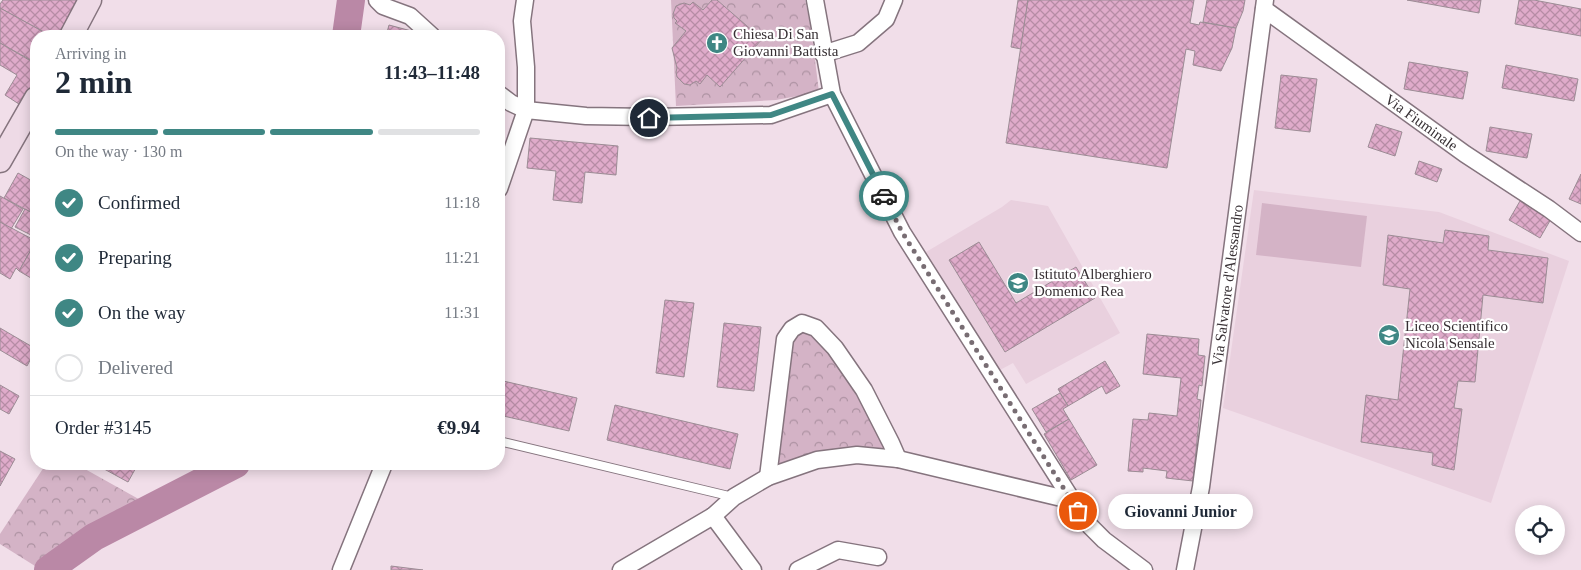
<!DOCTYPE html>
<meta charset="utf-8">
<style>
body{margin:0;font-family:Georgia,serif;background:#f2f2f3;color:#1f2937;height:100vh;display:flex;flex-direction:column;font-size:19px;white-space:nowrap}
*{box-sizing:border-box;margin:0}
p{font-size:16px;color:#747a83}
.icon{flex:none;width:28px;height:28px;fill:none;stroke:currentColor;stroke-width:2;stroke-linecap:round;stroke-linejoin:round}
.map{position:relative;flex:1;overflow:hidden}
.details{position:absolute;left:30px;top:30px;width:475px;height:440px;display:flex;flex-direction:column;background:#fff;border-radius:20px;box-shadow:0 2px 12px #0003}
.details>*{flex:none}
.tools{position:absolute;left:1515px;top:505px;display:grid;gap:10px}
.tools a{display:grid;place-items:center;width:50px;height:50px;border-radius:50%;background:#fff;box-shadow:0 2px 12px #0003;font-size:25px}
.pin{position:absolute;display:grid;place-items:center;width:42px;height:42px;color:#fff;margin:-21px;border:2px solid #fff;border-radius:50%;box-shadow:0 1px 5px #0007}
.courier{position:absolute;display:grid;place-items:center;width:50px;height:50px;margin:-25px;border:4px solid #3f8784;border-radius:50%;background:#fff;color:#222;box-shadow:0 1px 6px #0007}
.bubble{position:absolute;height:35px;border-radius:18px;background:#fff;box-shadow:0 2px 12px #0003;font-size:16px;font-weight:700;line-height:35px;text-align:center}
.head em{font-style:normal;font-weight:700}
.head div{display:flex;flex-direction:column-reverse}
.head{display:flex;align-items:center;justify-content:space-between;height:85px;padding:0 25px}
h1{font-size:32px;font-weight:700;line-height:38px}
.bar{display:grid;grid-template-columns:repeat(4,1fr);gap:8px 5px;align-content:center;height:60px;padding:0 25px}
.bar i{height:6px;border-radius:4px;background:#e0e1e3}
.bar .active{background:#3f8784}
.bar p{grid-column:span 4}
.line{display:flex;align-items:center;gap:12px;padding:0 25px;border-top:1px solid #e0e1e3}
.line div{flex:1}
ol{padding:0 25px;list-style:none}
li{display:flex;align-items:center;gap:15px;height:55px}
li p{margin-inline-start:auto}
li .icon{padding:5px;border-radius:50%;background:#3f8784;color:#fff;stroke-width:4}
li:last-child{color:#747a83}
li i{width:28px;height:28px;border:2px solid #e0e1e3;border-radius:50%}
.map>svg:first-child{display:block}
.built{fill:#e9d0de}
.forest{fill:url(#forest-crowns)}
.pitch{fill:#d4b3c6}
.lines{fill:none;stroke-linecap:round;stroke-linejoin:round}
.river{stroke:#ba88a6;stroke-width:28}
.building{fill:url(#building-cross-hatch);stroke:#9c8c95}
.service-casing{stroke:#85747e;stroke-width:10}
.minor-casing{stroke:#85747e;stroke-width:19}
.secondary-casing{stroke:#85747e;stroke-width:25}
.service{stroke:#fff;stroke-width:8}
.minor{stroke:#fff;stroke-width:16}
.secondary{stroke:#eedae6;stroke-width:22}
.done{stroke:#786d73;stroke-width:5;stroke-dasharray:0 9}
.route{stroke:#3f8784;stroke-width:6}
.labels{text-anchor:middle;stroke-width:4.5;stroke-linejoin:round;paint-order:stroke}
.poi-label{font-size:15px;fill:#373034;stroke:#fff;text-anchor:start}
.street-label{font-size:15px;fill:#373034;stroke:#fff}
</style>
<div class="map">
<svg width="1581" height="570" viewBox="0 0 1581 570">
<defs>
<pattern id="forest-crowns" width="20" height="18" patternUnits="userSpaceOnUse" patternTransform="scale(1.25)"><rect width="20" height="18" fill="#d4b3c6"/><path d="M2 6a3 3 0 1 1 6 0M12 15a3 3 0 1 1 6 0" fill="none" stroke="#ad92a2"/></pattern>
<pattern id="building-cross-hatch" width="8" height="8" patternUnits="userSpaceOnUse" patternTransform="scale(1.25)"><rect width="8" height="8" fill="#dfabca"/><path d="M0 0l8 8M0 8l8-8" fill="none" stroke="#b68ca5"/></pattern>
</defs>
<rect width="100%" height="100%" fill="#f1dee9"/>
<g class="built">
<polygon points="1254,190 1439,212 1569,261 1491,503 1223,408"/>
<polygon points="1011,200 1048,206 1120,333 1026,384 1013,363 1000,370 926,252 1002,207"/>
</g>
<g class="forest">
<polygon points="671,0 805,0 811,28 819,92 776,100 676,106"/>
<path d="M801,333H812C843,368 864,408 886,449L855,446L835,449L777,464L794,336Z"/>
<polygon points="46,464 76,464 144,502 35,566 0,544 0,534"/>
</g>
<polygon class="pitch" points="1262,203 1367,216 1361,267 1256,255"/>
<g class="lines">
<g class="river">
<polyline points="346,36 351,0"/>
<polyline points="48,570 94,537 236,464"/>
</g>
</g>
<g class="building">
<polygon points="3,0 85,0 63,36 51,36 0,8 0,4"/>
<polygon points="712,0 717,0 762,39 720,87 707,75 700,84 696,81 690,85 684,84 677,77 676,72 677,68 672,48 686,31 675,23 677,21 674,18 673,14 676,6 684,3 690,5 693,2 703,10"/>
<polygon points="1018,0 1028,0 1021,49 1011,47"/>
<polygon points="1028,0 1194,0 1190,23 1199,25 1200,22 1236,28 1232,48 1221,71 1193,65 1195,51 1186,49 1167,168 1006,143"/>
<polygon points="1207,0 1245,0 1243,11 1236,28 1203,22"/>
<polygon points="1407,0 1481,0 1479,13"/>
<polygon points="1519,0 1534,0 1581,9 1581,36 1515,24"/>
<polygon points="0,8 51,36 36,36 36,63 0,43"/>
<polygon points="389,25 419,33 418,36 386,36"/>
<polygon points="0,43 36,64 36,81 22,106 5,95 17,75 0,65"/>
<polygon points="1409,62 1468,72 1463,99 1404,89"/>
<polygon points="1506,65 1578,79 1574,101 1502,88"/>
<polygon points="1281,75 1317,79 1310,132 1275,128"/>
<polygon points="1376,124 1402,132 1395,156 1368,147"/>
<polygon points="1490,127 1532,134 1527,158 1486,151"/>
<polygon points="530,138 618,146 616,175 585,172 582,203 553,200 556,171 527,168"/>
<polygon points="1419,161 1442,169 1437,182 1415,174"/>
<polygon points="18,173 36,183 36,215 4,198"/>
<polygon points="1581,174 1581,204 1569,199"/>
<polygon points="0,196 23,209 11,229 0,222"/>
<polygon points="1520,201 1551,219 1540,238 1509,220"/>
<polygon points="25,209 36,215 35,237 15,227"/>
<polygon points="0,222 36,241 19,271 16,268 10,279 0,273"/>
<polygon points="1445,230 1489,236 1488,250 1548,258 1543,303 1483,295 1475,382 1458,381 1454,408 1462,409 1454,470 1432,465 1433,453 1361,442 1366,395 1398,400 1410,289 1383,285 1388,235 1443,243"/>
<polygon points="36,241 36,281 19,271"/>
<polygon points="979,242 1016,303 1076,267 1095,298 1005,352 949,260"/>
<polygon points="665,300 694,303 684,377 656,373"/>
<polygon points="724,323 761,327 754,391 717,387"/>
<polygon points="0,328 36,349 27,366 0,350"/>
<polygon points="1147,334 1199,339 1198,355 1205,356 1202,386 1199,385 1197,399 1201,400 1193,481 1166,478 1167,471 1143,468 1143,472 1128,471 1133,419 1148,420 1149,413 1177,416 1181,378 1143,374"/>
<polygon points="1105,361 1120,386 1106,394 1102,386 1068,406 1058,389"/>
<polygon points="499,380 577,398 569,431 499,415"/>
<polygon points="0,385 19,396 9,414 0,409"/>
<polygon points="1060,393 1068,406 1063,409 1069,419 1046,432 1032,409"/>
<polygon points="615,405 738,434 730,469 607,440"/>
<polygon points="1069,419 1097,465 1071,480 1044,434"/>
<polygon points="0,451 15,459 0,486"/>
<polygon points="95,464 138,464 128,482"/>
<polygon points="391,566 423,570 391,570"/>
</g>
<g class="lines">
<g class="service-casing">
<polyline id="service" points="499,441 733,497"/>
</g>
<g class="minor-casing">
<g id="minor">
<polyline points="377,0 383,6 410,16 432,36"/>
<polyline points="815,0 832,94 902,232 1086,522 1104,540 1144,570"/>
<path id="s1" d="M1264,9L1465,154L1549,209L1581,233"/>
<polyline points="823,54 858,43 886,19 894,0"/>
<polyline points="499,94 511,103 526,110 586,116 649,117 771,115 832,94"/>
<polyline points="499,189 526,110 526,67 522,21 525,0"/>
<polyline points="768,477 785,339 792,329 802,323 816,328 835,348 864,390 891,443 898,459"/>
<polyline points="713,516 753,570"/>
<polyline points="341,570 384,464"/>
<polyline points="621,570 713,516 734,497 768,477 817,460 857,455 898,459 1070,500"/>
<polyline points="798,570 838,550 878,557"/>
<path id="s2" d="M1185,570L1201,487L1265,0"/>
</g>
</g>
<g class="secondary-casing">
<g id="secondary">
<polyline points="71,36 90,0"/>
<polyline points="0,161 36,98"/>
</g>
</g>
<use href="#service" class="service"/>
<use href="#minor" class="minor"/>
<use href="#secondary" class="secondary"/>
</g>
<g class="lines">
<polyline class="done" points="884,196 902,232 1078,511"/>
<polyline class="route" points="649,118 771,115 832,94 884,196"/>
</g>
<defs>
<g id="church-disc" transform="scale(1.125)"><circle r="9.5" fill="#3f8784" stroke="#fff"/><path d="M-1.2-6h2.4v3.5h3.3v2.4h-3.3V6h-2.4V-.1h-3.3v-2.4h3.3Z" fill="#fff"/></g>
<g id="school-disc" transform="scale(1.125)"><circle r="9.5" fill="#3f8784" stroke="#fff"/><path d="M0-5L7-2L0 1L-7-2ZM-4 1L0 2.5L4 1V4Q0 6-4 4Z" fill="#fff"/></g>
</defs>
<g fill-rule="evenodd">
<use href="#church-disc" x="717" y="43"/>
<use href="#school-disc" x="1018" y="283"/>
<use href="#school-disc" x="1389" y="335"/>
</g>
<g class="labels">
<g class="poi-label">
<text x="733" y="39">Chiesa Di San<tspan x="733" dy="17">Giovanni Battista</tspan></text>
<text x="1034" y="279">Istituto Alberghiero<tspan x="1034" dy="17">Domenico Rea</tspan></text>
<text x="1405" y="331">Liceo Scientifico<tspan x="1405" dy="17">Nicola Sensale</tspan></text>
</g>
<g class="street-label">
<text dy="5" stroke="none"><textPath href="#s1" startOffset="194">Via Fiuminale</textPath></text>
<text dy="5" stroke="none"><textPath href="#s2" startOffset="288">Via Salvatore d'Alessandro</textPath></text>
</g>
</g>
</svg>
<div class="tools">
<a><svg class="icon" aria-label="locate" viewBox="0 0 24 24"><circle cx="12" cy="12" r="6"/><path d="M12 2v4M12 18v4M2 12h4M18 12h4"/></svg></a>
</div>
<div class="pin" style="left:1078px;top:511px;background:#ea580c"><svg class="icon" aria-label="bag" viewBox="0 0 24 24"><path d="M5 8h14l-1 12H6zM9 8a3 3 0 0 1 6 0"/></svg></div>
<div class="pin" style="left:649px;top:118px;background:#1f2937"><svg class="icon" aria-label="home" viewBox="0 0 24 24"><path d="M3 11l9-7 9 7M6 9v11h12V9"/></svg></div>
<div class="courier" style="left:884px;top:196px"><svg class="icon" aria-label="car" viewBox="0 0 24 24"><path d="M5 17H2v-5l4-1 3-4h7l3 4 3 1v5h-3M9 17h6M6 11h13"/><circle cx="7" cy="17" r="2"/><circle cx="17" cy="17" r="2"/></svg></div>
<div class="bubble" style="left:1108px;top:494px;width:145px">Giovanni Junior</div>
<section class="details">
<div class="head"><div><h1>2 min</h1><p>Arriving in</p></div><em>11:43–11:48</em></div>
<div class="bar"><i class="active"></i><i class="active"></i><i class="active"></i><i></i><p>On the way · 130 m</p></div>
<ol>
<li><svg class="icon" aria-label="check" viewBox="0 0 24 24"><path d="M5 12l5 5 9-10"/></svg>Confirmed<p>11:18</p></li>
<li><svg class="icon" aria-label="check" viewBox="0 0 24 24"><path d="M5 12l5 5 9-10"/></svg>Preparing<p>11:21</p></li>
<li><svg class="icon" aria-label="check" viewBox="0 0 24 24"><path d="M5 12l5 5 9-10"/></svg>On the way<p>11:31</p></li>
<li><i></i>Delivered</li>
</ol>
<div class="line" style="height:65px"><div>Order #3145</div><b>€9.94</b></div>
</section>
</div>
